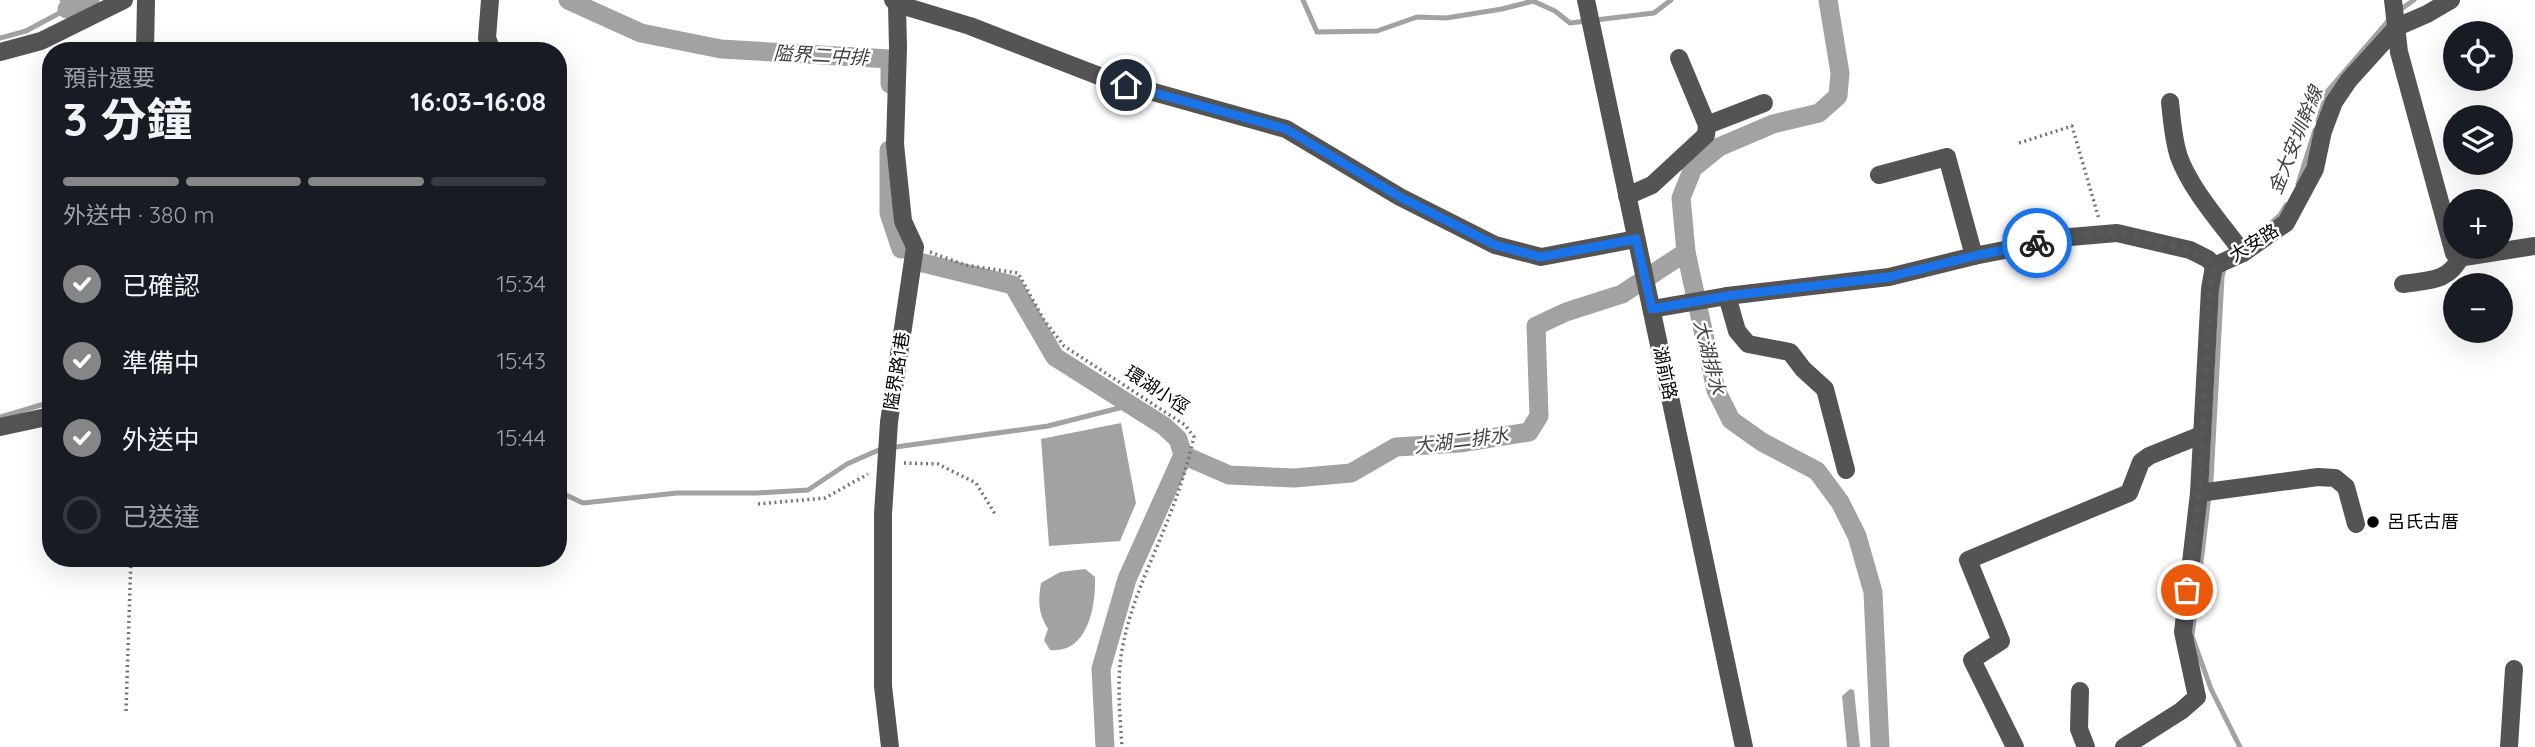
<!DOCTYPE html>
<html lang="zh-TW">
<meta charset="utf-8">
<style>
body{margin:0;font-family:Quicksand,"Noto Sans TC",sans-serif;background:#242831;color:#f1f3f6;height:100vh;display:flex;flex-direction:column;font-size:26px;white-space:nowrap}
*{box-sizing:border-box;margin:0}
p{font-size:23px;color:#9ea1a6}
.icon{flex:none;width:38px;height:38px;fill:none;stroke:currentColor;stroke-width:2;stroke-linecap:round;stroke-linejoin:round}
.map{position:relative;flex:1;overflow:hidden}
.sheet{position:absolute;left:42px;top:42px;width:525px;height:525px;display:flex;flex-direction:column;background:#171b24;border-radius:28px;box-shadow:0 7px 28px #0002}
.sheet>*{flex:none}
.tools{position:absolute;left:2443px;top:21px;display:grid;gap:14px}
.tools a{display:grid;place-items:center;width:70px;height:70px;border-radius:50%;background:#171b24;box-shadow:0 7px 28px #0002;font-size:35px}
.pin{position:absolute;display:grid;place-items:center;width:60px;height:60px;color:#fff;margin:-30px;border:4px solid #fff;border-radius:50%;box-shadow:0 2px 7px #0007}
.courier{position:absolute;display:grid;place-items:center;width:70px;height:70px;margin:-35px;border:5px solid #1a73e8;border-radius:50%;background:#fff;color:#222;box-shadow:0 2px 9px #0007}
.headline em{font-style:normal;font-weight:700}
.headline div{display:flex;flex-direction:column-reverse}
.headline{display:flex;align-items:center;justify-content:space-between;height:119px;padding:0 21px}
h1{font-size:46px;font-weight:700;line-height:52px}
.bar{display:grid;grid-template-columns:repeat(4,1fr);gap:10px 7px;align-content:center;height:84px;padding:0 21px}
.bar i{height:9px;border-radius:5px;background:#363941}
.bar .on{background:#858687}
.bar p{grid-column:span 4}
ol{padding:0 21px;list-style:none}
li{display:flex;align-items:center;gap:21px;height:77px}
li p{margin-inline-start:auto}
li .icon{padding:7px;border-radius:50%;background:#858687;color:#fff;stroke-width:4}
li:last-child{color:#9ea1a6}
li i{width:38px;height:38px;border:4px solid #363941;border-radius:50%}
.map>svg:first-child{display:block}
.water{fill:#a2a2a2}
.lines{fill:none;stroke-linecap:round;stroke-linejoin:round}
.stream{stroke:#a2a2a2;stroke-width:5}
.canal{stroke:#a2a2a2;stroke-width:19}
.path{stroke:#767676;stroke-width:3.5;stroke-dasharray:2 3.5;stroke-linecap:butt}
.minor{stroke:#545454;stroke-width:18}
.done{stroke:#595959;stroke-width:7;stroke-dasharray:0 12.6}
.route{stroke:#1a73e8;stroke-width:9}
.poi-dot{fill:#000;stroke:#fff;stroke-width:2.5}
.labels{text-anchor:middle;stroke-width:5;stroke-linejoin:round;paint-order:stroke}
.street-label{font-size:18px;fill:#000;stroke:#fff}
.poi-label{font-size:18px;fill:#000;stroke:#fff;text-anchor:start}
.water-label{font-size:19px;font-style:italic;fill:#434343;stroke:#fff}
</style>
<div class="map">
<svg width="2535" height="747" viewBox="0 0 2535 747">
<rect width="100%" height="100%" fill="#fff"/>
<g class="water">
<polygon points="1121,423 1136,503 1120,541 1049,546 1041,439"/>
<path d="M1085,569L1095,577C1096,606 1088,654 1050,650L1044,640L1048,629C1038,613 1038,601 1041,583L1060,572Z"/>
<polygon points="1850,689 1854,690 1860,747 1847,747 1842,696"/>
</g>
<g class="lines">
<g class="stream">
<polyline points="1303,0 1317,32 1377,31 1417,17 1446,18 1502,9 1533,1 1555,11 1570,23 1654,13 1671,0"/>
<polyline points="2397,12 2414,0"/>
<polyline points="0,38 26,31 67,9 62,0"/>
<polyline points="2318,121 2327,92 2390,19"/>
<polyline points="2298,184 2315,130"/>
<polyline points="2268,226 2280,215 2286,205"/>
<polyline points="2225,265 2222,277 2211,480 2192,636 2211,689 2240,747"/>
<polyline points="0,417 51,402"/>
<polyline points="558,487 566,495 583,503 677,493 757,493 808,490 847,464 881,449 1048,426 1131,405"/>
</g>
<g class="canal">
<polyline points="568,0 641,33 721,49 890,59 890,84"/>
<polyline points="1828,0 1840,73 1838,96 1819,113 1773,124 1719,147 1693,168 1681,198 1686,252 1716,390 1731,420 1762,442 1817,471 1840,502 1857,536 1873,592 1880,747"/>
<polyline points="67,9 90,0"/>
<polyline points="889,150 889,213 901,249"/>
<polyline points="919,262 1013,285 1055,357 1164,426 1178,439 1183,455"/>
<polyline points="1183,455 1229,475 1294,478 1351,473 1396,447 1460,443 1529,432 1539,416 1536,326 1566,312 1622,294 1686,252"/>
<polyline points="1105,747 1101,669 1127,579 1183,455"/>
</g>
<g class="path">
<polyline points="2019,143 2072,126 2099,219"/>
<path d="M930,252L965,265L1018,273L1044,320L1064,346L1185,425L1194,437C1188,462 1181,486 1172,509C1154,558 1129,603 1121,656C1117,686 1120,717 1122,747"/>
<polyline points="904,463 938,464 976,483 995,514"/>
<polyline points="758,504 825,498 868,474"/>
<polyline points="126,711 131,558"/>
</g>
<g class="minor">
<polyline points="490,0 487,38 492,51"/>
<polyline points="1586,0 1744,747"/>
<polyline points="2393,0 2399,52 2454,253 2464,257 2535,246"/>
<polyline points="897,4 970,26 1107,79 1286,129 1400,197 1495,245 1541,257 1636,239"/>
<polyline points="145,51 146,0"/>
<polyline points="0,52 41,41 124,0"/>
<path d="M2170,102C2172,120 2173,139 2179,157C2191,190 2222,224 2243,253"/>
<polyline points="1707,125 1764,103"/>
<polyline points="1879,175 1947,157 1974,256"/>
<polyline points="1627,196 1652,185 1706,135 1707,125 1679,58"/>
<polyline points="2214,266 2243,253 2286,223 2315,169 2323,131 2334,102 2349,80 2397,27 2427,14 2451,0"/>
<path d="M2403,284C2429,280 2449,282 2461,256"/>
<polyline points="1727,296 1737,331 1748,344 1790,352 1803,369 1825,389 1846,470"/>
<polyline points="1652,309 1727,296 1889,277 1974,256 2070,237 2117,233 2190,250 2208,259 2214,266"/>
<polyline points="0,427 51,416"/>
<polyline points="2199,493 2318,477 2335,478 2346,487 2356,524"/>
<polyline points="2080,691 2079,729 2086,747"/>
<polyline points="890,747 883,686 883,514 889,422 915,247 903,221 895,144 898,48 897,4 893,0"/>
<polyline points="2015,747 1972,660 2001,641 1968,560 2129,493 2141,462 2149,456 2201,435"/>
<polyline points="2124,747 2181,711 2197,697 2183,632 2199,493 2210,289 2214,266"/>
<polyline points="2509,747 2514,669"/>
</g>
</g>
<g class="lines">
<path class="done" d="M2037,243C2062,239 2092,231 2118,233C2139,235 2201,250 2214,266L2210,289L2199,493L2187,590"/>
<polyline class="route" points="1126,85 1286,129 1400,197 1495,245 1541,257 1636,239 1652,309 1727,296 1889,277 1974,256 2037,243"/>
</g>
<circle class="poi-dot" cx="2373" cy="522" r="7"/>
<g class="labels">
<g class="street-label">
<text transform="translate(2254 243) rotate(-32)" y="6">大安路</text>
<text transform="translate(897 371) rotate(-81)" y="6">隘界路1巷</text>
<text transform="translate(1665 373) rotate(78)" y="6">湖前路</text>
<text transform="translate(1157 390) rotate(33)" y="6">環湖小徑</text>
</g>
<g class="poi-label">
<text x="2387" y="528">呂氏古厝</text>
</g>
<g class="water-label">
<text transform="translate(821 55) rotate(3)" y="7">隘界二中排</text>
<text transform="translate(2295 140) rotate(-68)" y="7">金大安圳幹線</text>
<text transform="translate(1710 357) rotate(76)" y="7">大湖排水</text>
<text transform="translate(1461 440) rotate(-7)" y="7">大湖二排水</text>
</g>
</g>
</svg>
<div class="tools">
<a><svg class="icon" aria-label="locate" viewBox="0 0 24 24"><circle cx="12" cy="12" r="6"/><path d="M12 2v4M12 18v4M2 12h4M18 12h4"/></svg></a>
<a><svg class="icon" aria-label="layers" viewBox="0 0 24 24"><path d="M12 4l9 5-9 5-9-5zM3 14l9 5 9-5"/></svg></a>
<a>+</a>
<a>−</a>
</div>
<div class="pin" style="left:2187px;top:590px;background:#ea580c"><svg class="icon" aria-label="bag" viewBox="0 0 24 24"><path d="M5 8h14l-1 12H6zM9 8a3 3 0 0 1 6 0"/></svg></div>
<div class="pin" style="left:1126px;top:85px;background:#1f2937"><svg class="icon" aria-label="home" viewBox="0 0 24 24"><path d="M3 11l9-7 9 7M6 9v11h12V9"/></svg></div>
<div class="courier" style="left:2037px;top:243px"><svg class="icon" aria-label="bike" viewBox="0 0 24 24"><circle cx="6" cy="16" r="4"/><circle cx="18" cy="16" r="4"/><path d="M6 16l4-8h5l3 8M10 8l3 8H6M13 5h3"/></svg></div>
<section class="sheet">
<div class="headline"><div><h1>3 分鐘</h1><p>預計還要</p></div><em>16:03–16:08</em></div>
<div class="bar"><i class="on"></i><i class="on"></i><i class="on"></i><i></i><p>外送中 · 380 m</p></div>
<ol>
<li><svg class="icon" aria-label="check" viewBox="0 0 24 24"><path d="M5 12l5 5 9-10"/></svg>已確認<p>15:34</p></li>
<li><svg class="icon" aria-label="check" viewBox="0 0 24 24"><path d="M5 12l5 5 9-10"/></svg>準備中<p>15:43</p></li>
<li><svg class="icon" aria-label="check" viewBox="0 0 24 24"><path d="M5 12l5 5 9-10"/></svg>外送中<p>15:44</p></li>
<li><i></i>已送達</li>
</ol>
</section>
</div>
